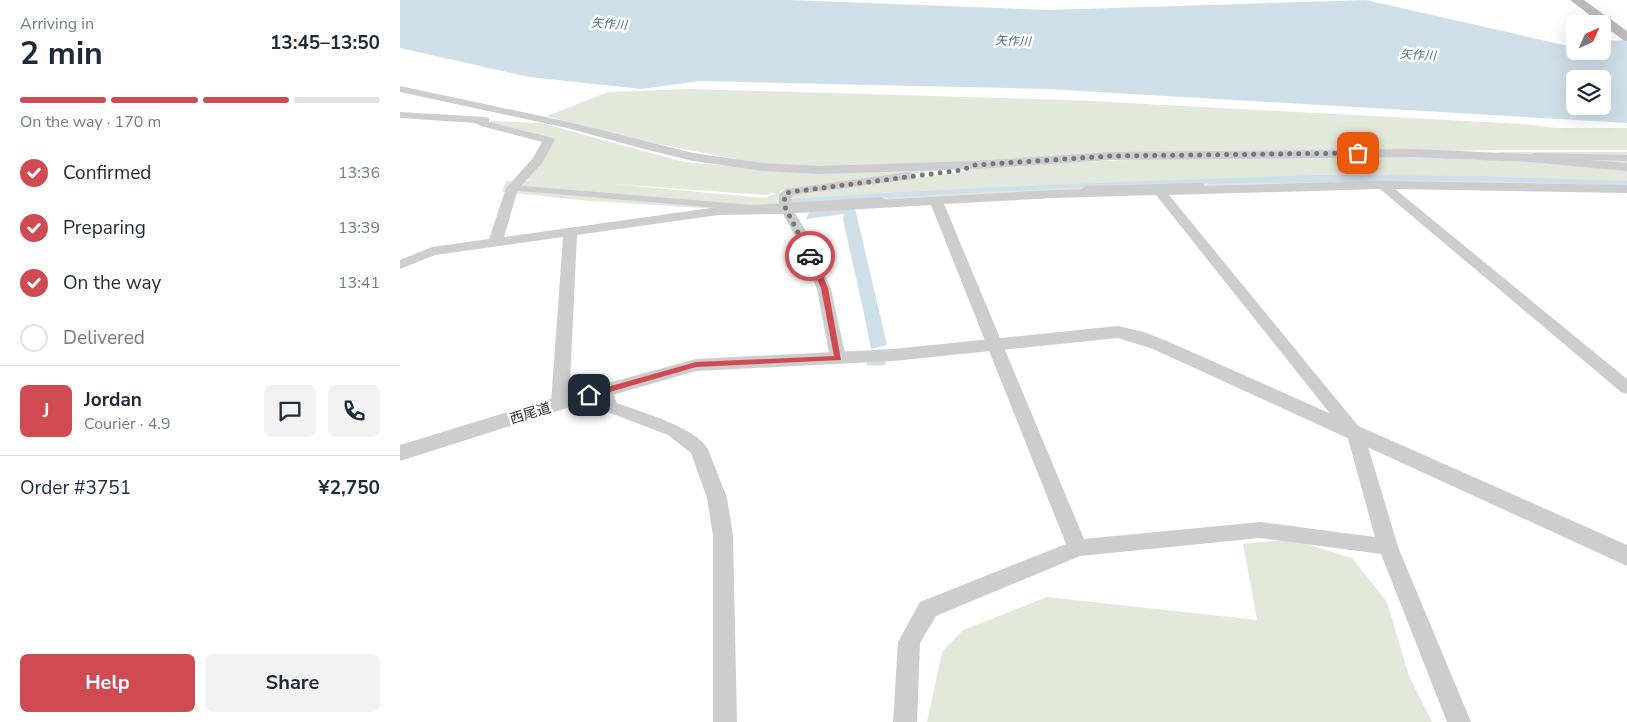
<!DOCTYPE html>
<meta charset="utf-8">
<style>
body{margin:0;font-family:"Nunito Sans","Noto Sans JP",sans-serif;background:#f2f2f3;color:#1f2937;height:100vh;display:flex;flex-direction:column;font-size:19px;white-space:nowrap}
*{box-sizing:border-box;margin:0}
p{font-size:16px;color:#747a83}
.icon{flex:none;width:28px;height:28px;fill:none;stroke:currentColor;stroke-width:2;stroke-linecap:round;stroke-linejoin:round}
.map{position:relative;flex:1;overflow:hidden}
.side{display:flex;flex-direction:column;background:#fff;width:400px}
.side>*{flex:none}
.needle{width:32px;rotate:45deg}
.tools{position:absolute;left:1166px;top:15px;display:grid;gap:10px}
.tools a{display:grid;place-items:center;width:45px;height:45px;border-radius:8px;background:#fff;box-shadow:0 5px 20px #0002;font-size:25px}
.pin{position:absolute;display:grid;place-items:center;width:42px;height:42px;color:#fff;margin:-21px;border-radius:10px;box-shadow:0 2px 8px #0006}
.courier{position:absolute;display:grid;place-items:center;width:50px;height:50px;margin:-25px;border:4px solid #d04a53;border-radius:50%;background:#fff;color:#222;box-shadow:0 1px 6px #0007}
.summary em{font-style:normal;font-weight:700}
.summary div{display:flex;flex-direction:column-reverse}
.summary{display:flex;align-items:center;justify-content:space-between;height:85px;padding:0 20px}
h1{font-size:32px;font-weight:700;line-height:38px}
.bar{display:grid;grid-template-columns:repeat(4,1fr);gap:8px 5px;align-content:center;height:60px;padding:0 20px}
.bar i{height:6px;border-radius:4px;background:#e0e1e3}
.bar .on{background:#d04a53}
.bar p{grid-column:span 4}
.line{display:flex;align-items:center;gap:12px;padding:0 20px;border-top:1px solid #e0e1e3}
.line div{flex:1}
.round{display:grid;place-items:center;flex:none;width:52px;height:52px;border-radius:8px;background:#f2f2f3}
ol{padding:0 20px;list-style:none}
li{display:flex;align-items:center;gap:15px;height:55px}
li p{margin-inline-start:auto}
li .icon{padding:5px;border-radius:50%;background:#d04a53;color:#fff;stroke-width:4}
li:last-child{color:#747a83}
li i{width:28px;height:28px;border:2px solid #e0e1e3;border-radius:50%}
.cta{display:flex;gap:10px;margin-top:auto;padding:10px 20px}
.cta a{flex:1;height:58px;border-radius:8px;background:#d04a53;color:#fff;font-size:20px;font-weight:700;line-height:58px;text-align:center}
.cta a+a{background:#f2f2f3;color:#1f2937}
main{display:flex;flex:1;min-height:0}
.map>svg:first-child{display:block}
.green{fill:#e3e8dd;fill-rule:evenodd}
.water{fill:#cfdfe9;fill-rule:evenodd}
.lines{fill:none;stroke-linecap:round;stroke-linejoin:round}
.stream{stroke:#cfdfe9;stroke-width:5}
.pedestrian{fill:#cdcdcd;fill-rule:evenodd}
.minor{fill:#cdcdcd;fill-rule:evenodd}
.tertiary{fill:#cdcdcd;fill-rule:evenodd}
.secondary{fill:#bababa;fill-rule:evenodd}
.route{fill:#d04a53}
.done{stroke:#787878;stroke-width:5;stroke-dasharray:0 9}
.labels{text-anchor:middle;stroke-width:5;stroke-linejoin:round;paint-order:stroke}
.far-water-label{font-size:12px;font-style:italic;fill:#487089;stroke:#fff}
.street-label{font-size:14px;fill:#303030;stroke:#fff}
</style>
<main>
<section class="side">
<div class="summary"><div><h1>2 min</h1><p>Arriving in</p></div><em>13:45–13:50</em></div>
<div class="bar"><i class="on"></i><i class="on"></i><i class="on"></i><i></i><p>On the way · 170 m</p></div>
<ol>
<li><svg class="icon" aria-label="check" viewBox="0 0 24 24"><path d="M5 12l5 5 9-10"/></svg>Confirmed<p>13:36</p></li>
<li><svg class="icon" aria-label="check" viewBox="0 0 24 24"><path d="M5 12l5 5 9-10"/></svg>Preparing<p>13:39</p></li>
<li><svg class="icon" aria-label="check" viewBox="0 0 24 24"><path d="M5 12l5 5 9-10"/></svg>On the way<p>13:41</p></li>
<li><i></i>Delivered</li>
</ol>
<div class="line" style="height:90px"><b class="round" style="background:#d04a53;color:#fff">J</b><div><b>Jordan</b><p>Courier · 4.9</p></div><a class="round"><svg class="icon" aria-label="chat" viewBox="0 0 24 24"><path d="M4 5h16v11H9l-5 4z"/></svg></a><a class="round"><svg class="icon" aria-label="phone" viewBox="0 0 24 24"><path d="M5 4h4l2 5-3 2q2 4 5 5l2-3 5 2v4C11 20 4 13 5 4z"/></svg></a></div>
<div class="line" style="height:65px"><div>Order #3751</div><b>¥2,750</b></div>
<div class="cta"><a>Help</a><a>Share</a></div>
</section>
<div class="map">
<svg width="1227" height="722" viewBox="0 0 1227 722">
<rect width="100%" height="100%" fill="#fff"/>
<g class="green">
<polygon points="289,89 672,100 1123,124 1156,128 1227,128 1227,150 1094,150 572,162 420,167 352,162 231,139 147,116 208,92"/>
<path d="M91,121L141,123L284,162L409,173L554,169L392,188L380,191L376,208L351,211L190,201L102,192L106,181L138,180L122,179L153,142L129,132L89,123ZM214,184L364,195L376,193L365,198Z"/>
<polygon points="1096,152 1227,152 1227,165 1117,156"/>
<polygon points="800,157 1027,157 1128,162 1227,170 1227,188 983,184 392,208 390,196 396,193 568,171 581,166"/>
<polygon points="890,539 952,558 987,602 1009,676 1032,722 527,722 542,652 563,630 647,597 857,620 843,544"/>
</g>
<g class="water">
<path d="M0,0H390L648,10L966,0L1164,45H1175V51H1202L1203,41L1227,40V123L646,89L300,81L242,89L129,77L0,48ZM1175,79H1202V106H1175Z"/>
<path d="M917,175L1083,176L1227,181V186L1086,181L850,183L684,187L390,203L391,199C567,187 742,181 917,175Z"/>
<path d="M455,208L487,345L471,349C463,305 452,262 443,219L444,214L406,219L409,212Z"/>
</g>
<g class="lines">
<polyline class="stream" points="469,363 483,363"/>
<g class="pedestrian">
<polygon points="1135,153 1227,155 1227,161 1132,158 1132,154"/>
<polygon points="801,183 804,184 804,188 686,192 681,189 686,186"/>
<polygon points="112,185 353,205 481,197 486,200 481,203 353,211 109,190 109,186"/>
</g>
<g class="minor">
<polygon points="0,86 169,122 293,153 363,163 420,166 575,161 711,152 1013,149 1128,154 1227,163 1227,171 1128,162 1013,157 711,160 575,169 420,174 363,171 293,161 244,149 167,128 0,92"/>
<path d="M0,112L85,117L89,118V122L153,138L155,140L142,163L118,189L104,237L318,207L378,206L379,194L386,189L509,172L513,173L515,176L513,179L393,195L390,205L653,190L983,181L1227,185V193L995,189L1227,379V394L1221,392L980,189L769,195L964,433L998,547L1071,722H1047L981,554L860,538L680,556L536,616L520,643L517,722H493L498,642L520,602L666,544L531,205L395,213L409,236L431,289L446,358L444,362L438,363L432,362L430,358L417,289L395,236L383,214L318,215L177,235L169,403L166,407L160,409L154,407L151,403L163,237L35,255L0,269V260L32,247L89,239L106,188L133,158L142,142L81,126L75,123L0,118ZM756,195L947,435L975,537L860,522L684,539L544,204L653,198Z"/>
<path d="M204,385L210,387L217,403C241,412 295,427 308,449L327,498L333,536L337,722H313V536L307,498L291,453L268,435L205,411L197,402L196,391L198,387Z"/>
</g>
<polygon class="tertiary" points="718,326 744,332 767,341 1227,545 1227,566 753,349 718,338 493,361 296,371 167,408 0,461 0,445 153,398 296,359 493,349"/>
<polygon class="secondary" points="1170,0 1184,0 1227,31 1227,41 1223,40"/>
</g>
<polygon class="route" points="410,254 414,256 428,288 441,360 296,367 189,398 186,397 186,393 296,362 434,356 421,288 407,256"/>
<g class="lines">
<polyline class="done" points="410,256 384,205 385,194 390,192 562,170 575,165 711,156 958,153"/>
</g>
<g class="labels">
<g class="far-water-label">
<text transform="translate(209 24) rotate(4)" y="4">矢作川</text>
<text transform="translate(613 41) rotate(2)" y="4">矢作川</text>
<text transform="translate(1018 55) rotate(3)" y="4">矢作川</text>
</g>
<g class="street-label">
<text transform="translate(130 413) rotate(-17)" y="5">西尾道</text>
</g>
</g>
</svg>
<div class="tools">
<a><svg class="needle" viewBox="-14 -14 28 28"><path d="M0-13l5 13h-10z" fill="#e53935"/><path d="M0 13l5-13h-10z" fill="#747a83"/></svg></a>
<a><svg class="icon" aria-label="layers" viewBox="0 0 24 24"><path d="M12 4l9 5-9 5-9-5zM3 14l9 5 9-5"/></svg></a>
</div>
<div class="pin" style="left:958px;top:153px;background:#ea580c"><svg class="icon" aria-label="bag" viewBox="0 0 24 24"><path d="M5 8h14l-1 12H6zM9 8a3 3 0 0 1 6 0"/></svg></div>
<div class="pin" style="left:189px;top:395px;background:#1f2937"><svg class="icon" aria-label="home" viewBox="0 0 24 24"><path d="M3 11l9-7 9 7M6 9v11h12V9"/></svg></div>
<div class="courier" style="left:410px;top:256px"><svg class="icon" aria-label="car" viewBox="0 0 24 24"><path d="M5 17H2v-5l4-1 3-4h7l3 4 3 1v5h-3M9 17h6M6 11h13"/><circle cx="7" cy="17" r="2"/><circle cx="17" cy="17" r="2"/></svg></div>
</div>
</main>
